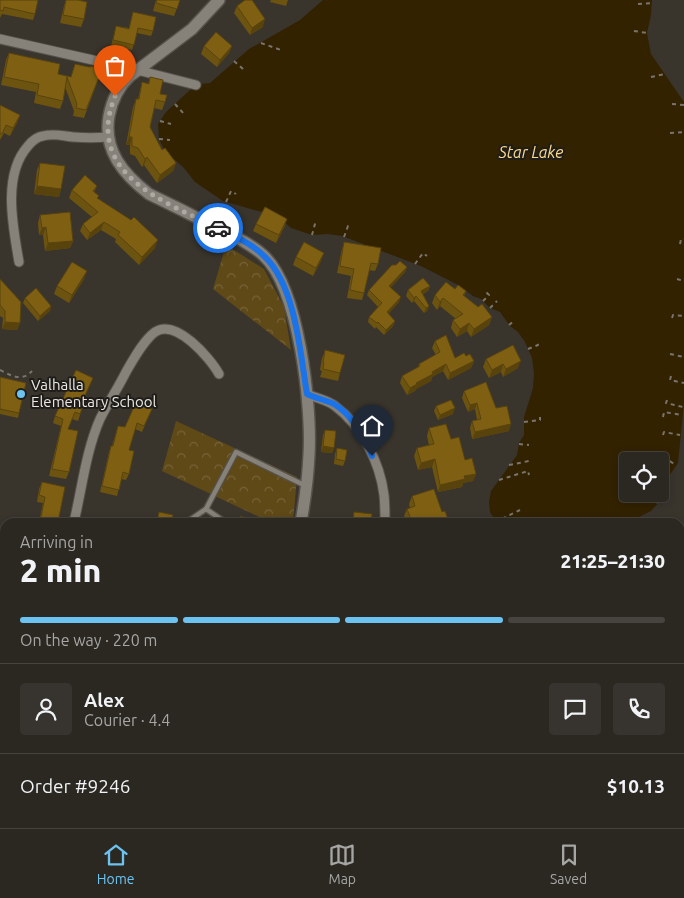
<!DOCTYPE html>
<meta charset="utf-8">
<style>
body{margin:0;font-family:Ubuntu,sans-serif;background:#37342f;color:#f1f3f6;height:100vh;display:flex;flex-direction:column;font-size:19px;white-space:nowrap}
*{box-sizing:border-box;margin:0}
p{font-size:16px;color:#a6a6a5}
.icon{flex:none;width:28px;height:28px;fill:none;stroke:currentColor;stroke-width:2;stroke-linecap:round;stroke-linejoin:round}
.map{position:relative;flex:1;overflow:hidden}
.panel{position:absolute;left:0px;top:518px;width:685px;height:311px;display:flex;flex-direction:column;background:#2b2822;border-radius:15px 15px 0 0;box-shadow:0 2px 8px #0003,0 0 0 1px #474440}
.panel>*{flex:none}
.fabs{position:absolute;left:619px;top:452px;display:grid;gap:10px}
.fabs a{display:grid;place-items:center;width:50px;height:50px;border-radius:5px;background:#2b2822;box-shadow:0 2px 8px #0003,0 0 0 1px #474440;font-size:25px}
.pin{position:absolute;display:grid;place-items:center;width:42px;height:42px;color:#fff;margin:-51px -21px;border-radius:50% 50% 50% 0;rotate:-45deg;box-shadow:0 0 5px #0007}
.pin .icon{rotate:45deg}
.courier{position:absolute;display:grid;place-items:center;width:50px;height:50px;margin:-25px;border:4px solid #1a73e8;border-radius:50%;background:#fff;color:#222;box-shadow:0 1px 6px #0007}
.overview em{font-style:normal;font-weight:800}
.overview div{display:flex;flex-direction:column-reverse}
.overview{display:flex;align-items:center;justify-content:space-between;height:85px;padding:0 20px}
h1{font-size:32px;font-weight:800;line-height:38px}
.bar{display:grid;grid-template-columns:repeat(4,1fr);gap:8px 5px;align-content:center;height:60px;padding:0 20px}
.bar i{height:6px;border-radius:4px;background:#474440}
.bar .on{background:#6cc3f2}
.bar p{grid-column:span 4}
.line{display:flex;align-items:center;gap:12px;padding:0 20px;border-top:1px solid #474440}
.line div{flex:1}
.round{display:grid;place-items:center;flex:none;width:52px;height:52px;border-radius:5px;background:#37342f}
.menu{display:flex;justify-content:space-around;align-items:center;height:70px;border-top:1px solid #474440;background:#2b2822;font-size:14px;color:#a6a6a5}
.menu a{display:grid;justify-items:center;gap:2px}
.menu .on{color:#6cc3f2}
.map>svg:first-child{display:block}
.forest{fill:url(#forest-crowns)}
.water{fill:#322200;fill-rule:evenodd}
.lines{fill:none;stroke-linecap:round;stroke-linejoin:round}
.service-casing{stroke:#55524b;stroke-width:7}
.minor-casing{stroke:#55524b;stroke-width:11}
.tertiary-casing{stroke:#55524b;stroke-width:14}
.path{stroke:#79756e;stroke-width:2;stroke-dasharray:4 4;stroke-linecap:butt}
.service{stroke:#878279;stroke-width:4.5}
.minor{stroke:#878279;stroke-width:9}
.tertiary{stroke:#878279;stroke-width:11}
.wall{fill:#6d5310}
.shaded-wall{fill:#59430d}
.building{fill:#7f6013;stroke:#59430d}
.done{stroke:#ada9a3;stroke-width:5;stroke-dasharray:0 9}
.route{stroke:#1a73e8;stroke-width:6}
.poi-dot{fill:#6cc3f2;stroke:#1f1d19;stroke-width:2}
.labels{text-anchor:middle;stroke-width:4;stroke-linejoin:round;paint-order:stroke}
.poi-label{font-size:15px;fill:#ebe8e3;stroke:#1f1d19;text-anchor:start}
.water-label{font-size:16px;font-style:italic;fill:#fcd98d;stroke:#1f1d19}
</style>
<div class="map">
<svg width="684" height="828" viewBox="0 0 684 828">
<defs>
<pattern id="forest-crowns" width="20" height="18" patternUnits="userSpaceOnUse" patternTransform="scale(1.25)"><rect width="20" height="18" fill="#5f4917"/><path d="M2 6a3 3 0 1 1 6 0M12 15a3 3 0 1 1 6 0" fill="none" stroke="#766339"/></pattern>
</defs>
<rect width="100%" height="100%" fill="#39352d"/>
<g class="forest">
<polygon points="226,245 264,269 284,307 291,350 213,289"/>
<polygon points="176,421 297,477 293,522 270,522 162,471"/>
<rect x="500" y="824" width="50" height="4"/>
</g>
<path class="water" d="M323,0H652L651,15L647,33L651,54L684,102V403L678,463L667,479V491L661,500L651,511L629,522H496L490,512L489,502L491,491L517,455L519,443L524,435V417L533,388L534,373L532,358L525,342L518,332L510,326L500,312L490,308L481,299L473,296L460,286L421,266L342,236L328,234L312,235L291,228L276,214L258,211L223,201L195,182L184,168L165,151L159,139L158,124L166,112L190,90L200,84L210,83L249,49L300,20ZM628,461H660V494H628Z"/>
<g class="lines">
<g class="service-casing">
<g id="service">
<polyline points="206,509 225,522"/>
<polyline points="187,522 206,509 236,452 306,486"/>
</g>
</g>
<g class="minor-casing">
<g id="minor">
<polyline points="0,39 137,70 196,85"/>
<path d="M19,262C13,227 2,175 28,146C32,141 36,137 43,136C54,133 63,136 73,137C85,138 96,138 108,137"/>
<path d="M307,394C316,398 328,400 335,406C362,426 380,463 384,495C385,504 385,514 385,522"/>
<path d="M74,522C82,488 86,451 100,419C108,403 118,388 126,372C133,360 143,341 155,332C176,318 210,358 219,374"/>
<polyline points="0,628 5,602"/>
<polyline points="680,749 684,750"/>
<polyline points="406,824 410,828"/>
<polyline points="591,824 591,828"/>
<polyline points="73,826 83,828"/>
<polyline points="307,828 308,824"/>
</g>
</g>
<g class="tertiary-casing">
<g id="tertiary">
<path d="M219,0L192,29L130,76C118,87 112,100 109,116C103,150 123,174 149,194C170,204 192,215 213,226C230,234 248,242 263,255C299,287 312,407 309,455C308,477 305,500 301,522"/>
<polyline points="241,828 242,824"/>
</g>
</g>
<g class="path">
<polyline points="638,4 652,3"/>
<polyline points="634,31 647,33"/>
<polyline points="261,43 281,50"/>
<polyline points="234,61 243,69 241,71"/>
<polyline points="651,77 665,74"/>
<polyline points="175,104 184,114"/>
<polyline points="672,104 684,105"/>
<polyline points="160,121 171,124"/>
<polyline points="670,133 684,132"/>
<polyline points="159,139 170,140"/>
<polyline points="226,202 231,191 236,194"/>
<polyline points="312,235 316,220"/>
<polyline points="344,237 348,226 351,227"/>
<polyline points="680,244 681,239 684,239"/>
<polyline points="415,264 423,253 427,256"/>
<polyline points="677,279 684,281"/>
<polyline points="483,301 489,295 485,291"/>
<polyline points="490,308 497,301"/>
<polyline points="672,318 673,315 684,316"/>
<polyline points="509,325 515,320"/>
<polyline points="528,349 538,345 537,342"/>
<polyline points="670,354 684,357"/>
<path d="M0,370C12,376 22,382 32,371"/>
<polyline points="671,376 670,380 684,383"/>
<polyline points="667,400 666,403 683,407"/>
<polyline points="663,417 664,412 682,415"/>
<polyline points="524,422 540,420 540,417"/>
<polyline points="663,435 664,432 680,435"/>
<polyline points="519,444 529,445"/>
<polyline points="663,457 676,465"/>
<polyline points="509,465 529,461"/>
<polyline points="499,480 528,471 529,475"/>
<polyline points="660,488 666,492"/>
<polyline points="650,494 658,503"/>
<polyline points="495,522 520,510"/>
</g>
<use href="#service" class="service"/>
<use href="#minor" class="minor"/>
<use href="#tertiary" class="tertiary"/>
</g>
<g class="wall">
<polygon points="0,0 35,14 33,20 2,14 0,18"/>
<polygon points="66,0 84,19 81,27 60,23 64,6"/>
<polygon points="156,0 180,0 174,16 153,11"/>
<polygon points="271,0 288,0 286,6 270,2"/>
<polygon points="237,6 263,27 250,35 234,13"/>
<polygon points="133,12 153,31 151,36 137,33 132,50 111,46 116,26 129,28"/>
<polygon points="204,46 232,46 229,53 217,67 201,54"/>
<polygon points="9,53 58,74 71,77 75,64 101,72 84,118 73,116 74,111 65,87 63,101 60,109 34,103 36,92 1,85 6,60"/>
<polygon points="150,77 165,102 162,110 154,108 150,127 162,150 176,163 173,171 157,183 144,165 142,167 135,156 130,154 130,145 126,145 133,107 136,99 138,99 142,82 148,84"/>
<polygon points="0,105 20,115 17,123 10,136 4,133 0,140"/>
<polygon points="40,163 61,189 59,197 34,194 37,170"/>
<polygon points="97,186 94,192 98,199 155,248 139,265 115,242 116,239 101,230 87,240 80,231 83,224 92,217 69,198 72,190"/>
<polygon points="40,215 73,241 70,248 45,251 43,235 39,235 38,223"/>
<polygon points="256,224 285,226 276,243 253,231"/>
<polygon points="344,242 378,264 375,271 369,270 364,293 362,300 347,298 351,276 337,273 342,249"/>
<polygon points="296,257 321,261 313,276 293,265"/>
<polygon points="407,267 405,272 390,288 399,302 388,314 395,321 393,326 384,335 376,327 375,329 368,322 369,317 378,307 367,295 369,290"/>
<polygon points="0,279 20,323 17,330 2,329 3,318 0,316"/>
<polygon points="84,279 69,303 54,294 57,286"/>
<polygon points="430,286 428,291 423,294 429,306 427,311 424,313 414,301 412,303 406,296 408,290"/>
<polygon points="455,289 466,291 464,296 492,317 489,325 471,337 467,331 457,337 451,328 453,320 456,319 440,306 437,310 432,303 435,295"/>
<polygon points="25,298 51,306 50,311 38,321 23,303"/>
<polygon points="435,341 455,358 466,356 474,361 471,368 448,380 443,371 432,377 431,381 416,389 415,391 407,395 400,383 402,376 418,367 419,364 436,355 432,348"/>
<polygon points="325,351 340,373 338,381 320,377 322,371 320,370 322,358"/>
<polygon points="486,359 518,368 503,377 501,372 489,378 483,367"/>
<polygon points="0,377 19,413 18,418 0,414"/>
<polygon points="93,378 82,403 84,403 78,421 72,419 68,429 69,472 66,479 49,476 61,426 53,423 55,416"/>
<polygon points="464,391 496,408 509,431 472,439 470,428 472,421 477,420 475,409 468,412 462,398"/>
<polygon points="436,406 453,414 438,420 434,411"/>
<polygon points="152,409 142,432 135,429 129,450 129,474 126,480 121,479 117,496 100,492 109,452 111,446 112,446 118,426 125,427"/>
<polygon points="429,428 451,439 465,460 476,474 473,481 463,483 462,487 438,492 432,467 418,470 414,456 417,448 429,445 427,436"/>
<polygon points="325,430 334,448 332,453 321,452 323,435"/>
<polygon points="337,448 345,461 343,466 334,464 335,454"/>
<polygon points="42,482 58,522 39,522 43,503 37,502 39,489"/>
<polygon points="412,496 442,512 449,522 407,522 404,516 407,509 410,508 409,504"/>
<polygon points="684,563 684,581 681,582 680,580 680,566"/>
<polygon points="684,598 684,609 683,609 680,602 681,599"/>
<polygon points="57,824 68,824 67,826"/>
<polygon points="136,824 148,824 146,828 135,828"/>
<polygon points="177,824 190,824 189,828 177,828"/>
<polygon points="439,824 466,824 466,828 441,828"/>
</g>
<g class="shaded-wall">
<polygon points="265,19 263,27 250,35 252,28"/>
<polygon points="232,46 229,53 217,67 220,60"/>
<polygon points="20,115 17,123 10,136 13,128"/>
<polygon points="129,137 132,137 130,145 126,145"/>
<polygon points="147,157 144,165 142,167 145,159"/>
<polygon points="176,163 173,171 157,183 160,175"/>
<polygon points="37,186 61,189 59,197 34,194"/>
<polygon points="287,219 285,226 276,243 279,235"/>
<polygon points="104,222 101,230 87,240 90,233"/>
<polygon points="46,227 43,235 39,235 42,228"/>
<polygon points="158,240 155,248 139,265 142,257"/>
<polygon points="73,241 70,248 45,251 48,243"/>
<polygon points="324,253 321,261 313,276 316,268"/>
<polygon points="407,267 405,272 387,292 389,286"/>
<polygon points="87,271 84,279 69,303 72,295"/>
<polygon points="430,286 428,291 419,296 421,291"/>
<polygon points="416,296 414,301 412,303 414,298"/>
<polygon points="401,297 399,302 385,318 387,312"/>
<polygon points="443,298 440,306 437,310 440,302"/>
<polygon points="51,306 50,311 38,321 40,316"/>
<polygon points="429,306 427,311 424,313 426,308"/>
<polygon points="492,317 489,325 471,337 474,329"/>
<polygon points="395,321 393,326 384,335 386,330"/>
<polygon points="5,322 20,323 17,330 2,329"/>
<polygon points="469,323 467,331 457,337 460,329"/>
<polygon points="474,361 471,368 448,380 450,373"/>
<polygon points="521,361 518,368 503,377 506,369"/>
<polygon points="446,364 443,371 432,377 431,381 416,389 415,391 407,395 410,388 416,383 432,372"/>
<polygon points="503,364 501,372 489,378 492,370"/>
<polygon points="477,403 475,409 468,412 470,405"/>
<polygon points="455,408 453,414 438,420 440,415"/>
<polygon points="511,424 509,431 472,439 475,432"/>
<polygon points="323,446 334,448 332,453 321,452"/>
<polygon points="435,459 432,467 418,470 421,463"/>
<polygon points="476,474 473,481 463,483 462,487 438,492 440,485 464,476"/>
<polygon points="684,714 684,719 680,720 680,716"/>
<polygon points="5,797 5,801 0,808 2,801"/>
<rect x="680" y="807" width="4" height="8"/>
</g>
<g class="building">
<polygon points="0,0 38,0 35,14 4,7 3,11 0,10"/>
<polygon points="66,0 78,0 87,2 84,19 63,15"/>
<polygon points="157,0 180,0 177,9 156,3"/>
<polygon points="245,0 252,0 265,19 252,28 237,6"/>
<polygon points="133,12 156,17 153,31 138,28 134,45 113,40 116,26 129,29"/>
<polygon points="216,32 232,46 220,60 204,46"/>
<polygon points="9,53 60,64 58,74 71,77 75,64 89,67 97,66 101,72 86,110 76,108 77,104 67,77 63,101 37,95 39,84 4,77"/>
<polygon points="150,77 163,80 160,94 167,95 165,102 156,100 150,127 162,150 165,148 176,163 160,175 147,157 145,159 138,148 132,146 132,137 129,137 136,99 139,99 142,82 149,84"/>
<polygon points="0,105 20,115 13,128 6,125 2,134 0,133"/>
<polygon points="40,163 65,166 61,189 37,186"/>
<polygon points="85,175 97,186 93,191 99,196 97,198 131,220 134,217 158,240 142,257 118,235 120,232 104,222 90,233 83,224 98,212 72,190"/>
<polygon points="265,207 287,219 279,235 256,224"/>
<polygon points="70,212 73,241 48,243 46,227 42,228 40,215"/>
<polygon points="304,242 324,253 316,268 296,257"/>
<polygon points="344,242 381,248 378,264 371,263 364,293 350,290 354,269 340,266"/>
<polygon points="400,261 407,267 389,286 401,297 387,312 395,321 386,330 378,322 377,323 369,317 382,303 369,290 392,265 396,265"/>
<polygon points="72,262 87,271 72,295 57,286"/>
<polygon points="423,278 430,286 421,291 429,306 426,308 416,296 414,298 408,290"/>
<polygon points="0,279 21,302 20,323 5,322 5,311 0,305"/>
<polygon points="446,282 455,289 458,285 466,291 463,295 478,307 482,304 492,317 474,329 469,323 460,329 453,320 463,314 443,298 440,302 435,295"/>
<polygon points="36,288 51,306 40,316 25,298"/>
<polygon points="446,335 455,358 464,353 466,356 470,354 474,361 450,373 446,364 432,372 433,374 416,383 417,384 410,388 402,376 420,366 419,364 440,352 435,341"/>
<polygon points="513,345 521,361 506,369 503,364 492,370 486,359"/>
<polygon points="325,350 345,355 340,373 323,369 324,363 323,363"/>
<polygon points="76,370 93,378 82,402 84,403 80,414 75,412 68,429 78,431 69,472 52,469 63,419 55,416"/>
<polygon points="0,377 26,383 19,413 0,409"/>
<polygon points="486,382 496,408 507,406 511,424 475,432 472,421 481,419 477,403 470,405 464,391"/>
<polygon points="451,400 455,408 440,415 436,406"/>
<polygon points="136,402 152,409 144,426 137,423 129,450 134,451 129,474 123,472 119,490 102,486 111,446 113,446 118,426 125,427"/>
<polygon points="446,424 451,439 459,437 465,460 472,458 476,474 464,476 465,479 440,485 435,459 421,463 417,448 434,444 429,428"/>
<polygon points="325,430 336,431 334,448 323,446"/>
<polygon points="337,448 347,450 345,461 336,459"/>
<polygon points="42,482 65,487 58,522 40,522 45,497 39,495"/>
<polygon points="434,489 442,512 445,511 449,522 410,522 412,522 407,509 415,506 412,496"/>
<polygon points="159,512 173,515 171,522 157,522"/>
<polygon points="354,512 372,514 371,522 353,522"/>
<polygon points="241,516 252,521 252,522 238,522"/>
<polygon points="222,520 228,522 221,522"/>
<polygon points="0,547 2,547 0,557"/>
<polygon points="684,563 684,577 683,577 680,571 680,566"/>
<polygon points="684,598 684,606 681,599"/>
<polygon points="684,699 684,714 680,716 680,701"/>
<polygon points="5,769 5,797 2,801 0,800 0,776"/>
<rect x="680" y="794" width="4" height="13"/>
<polygon points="2,815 5,818 5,824 13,824 19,828 0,828 0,818"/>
<polygon points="178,824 190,824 189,828 178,826"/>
<polygon points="266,824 289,824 288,828 265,828"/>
<polygon points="342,824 365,824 364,828 342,828"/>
<polygon points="445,824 466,824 466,828 448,828 447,824 446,825"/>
<rect x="552" y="824" width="11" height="4"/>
<polygon points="380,825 384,828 378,828"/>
</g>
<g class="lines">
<path class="done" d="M115,96C84,174 163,201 218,228"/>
<path class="route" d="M218,228C234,236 251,243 264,256C296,286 300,353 307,394C315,398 326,400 334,404C351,414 366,438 372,456"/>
</g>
<circle class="poi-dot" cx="21" cy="394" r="5"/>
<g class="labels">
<g class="poi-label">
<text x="31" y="390">Valhalla<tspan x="31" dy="17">Elementary School</tspan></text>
</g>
<g class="water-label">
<text x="531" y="158">Star Lake</text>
</g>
</g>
</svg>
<div class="fabs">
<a><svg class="icon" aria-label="locate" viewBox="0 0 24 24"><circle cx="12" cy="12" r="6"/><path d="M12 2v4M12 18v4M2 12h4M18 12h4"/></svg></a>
</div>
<div class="pin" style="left:115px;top:96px;background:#ea580c"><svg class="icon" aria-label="bag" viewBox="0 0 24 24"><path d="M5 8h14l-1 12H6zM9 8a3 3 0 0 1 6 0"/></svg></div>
<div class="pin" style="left:372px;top:456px;background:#1f2937"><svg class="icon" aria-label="home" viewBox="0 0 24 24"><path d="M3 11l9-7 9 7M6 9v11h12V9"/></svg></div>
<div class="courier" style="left:218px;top:228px"><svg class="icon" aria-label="car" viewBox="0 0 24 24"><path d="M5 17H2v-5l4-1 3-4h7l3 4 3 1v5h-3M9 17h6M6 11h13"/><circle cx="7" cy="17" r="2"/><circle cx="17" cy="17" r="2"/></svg></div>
<section class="panel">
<div class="overview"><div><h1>2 min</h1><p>Arriving in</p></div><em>21:25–21:30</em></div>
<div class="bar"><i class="on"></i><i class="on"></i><i class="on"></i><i></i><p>On the way · 220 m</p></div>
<div class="line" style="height:90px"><a class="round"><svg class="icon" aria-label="person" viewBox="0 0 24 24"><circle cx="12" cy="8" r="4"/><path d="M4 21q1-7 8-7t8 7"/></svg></a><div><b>Alex</b><p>Courier · 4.4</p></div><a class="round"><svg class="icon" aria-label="chat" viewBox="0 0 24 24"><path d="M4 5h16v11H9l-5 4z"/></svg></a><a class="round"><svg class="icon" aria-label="phone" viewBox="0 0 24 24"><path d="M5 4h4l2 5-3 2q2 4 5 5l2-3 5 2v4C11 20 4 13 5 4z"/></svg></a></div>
<div class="line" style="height:65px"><div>Order #9246</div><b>$10.13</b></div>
</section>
</div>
<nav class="menu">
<a class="on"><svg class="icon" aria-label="home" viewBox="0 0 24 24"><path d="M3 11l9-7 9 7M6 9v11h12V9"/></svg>Home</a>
<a><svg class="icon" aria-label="map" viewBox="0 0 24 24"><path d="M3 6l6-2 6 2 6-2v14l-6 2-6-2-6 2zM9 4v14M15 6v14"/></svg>Map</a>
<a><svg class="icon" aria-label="saved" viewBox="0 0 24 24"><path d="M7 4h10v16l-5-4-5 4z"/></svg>Saved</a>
</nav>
